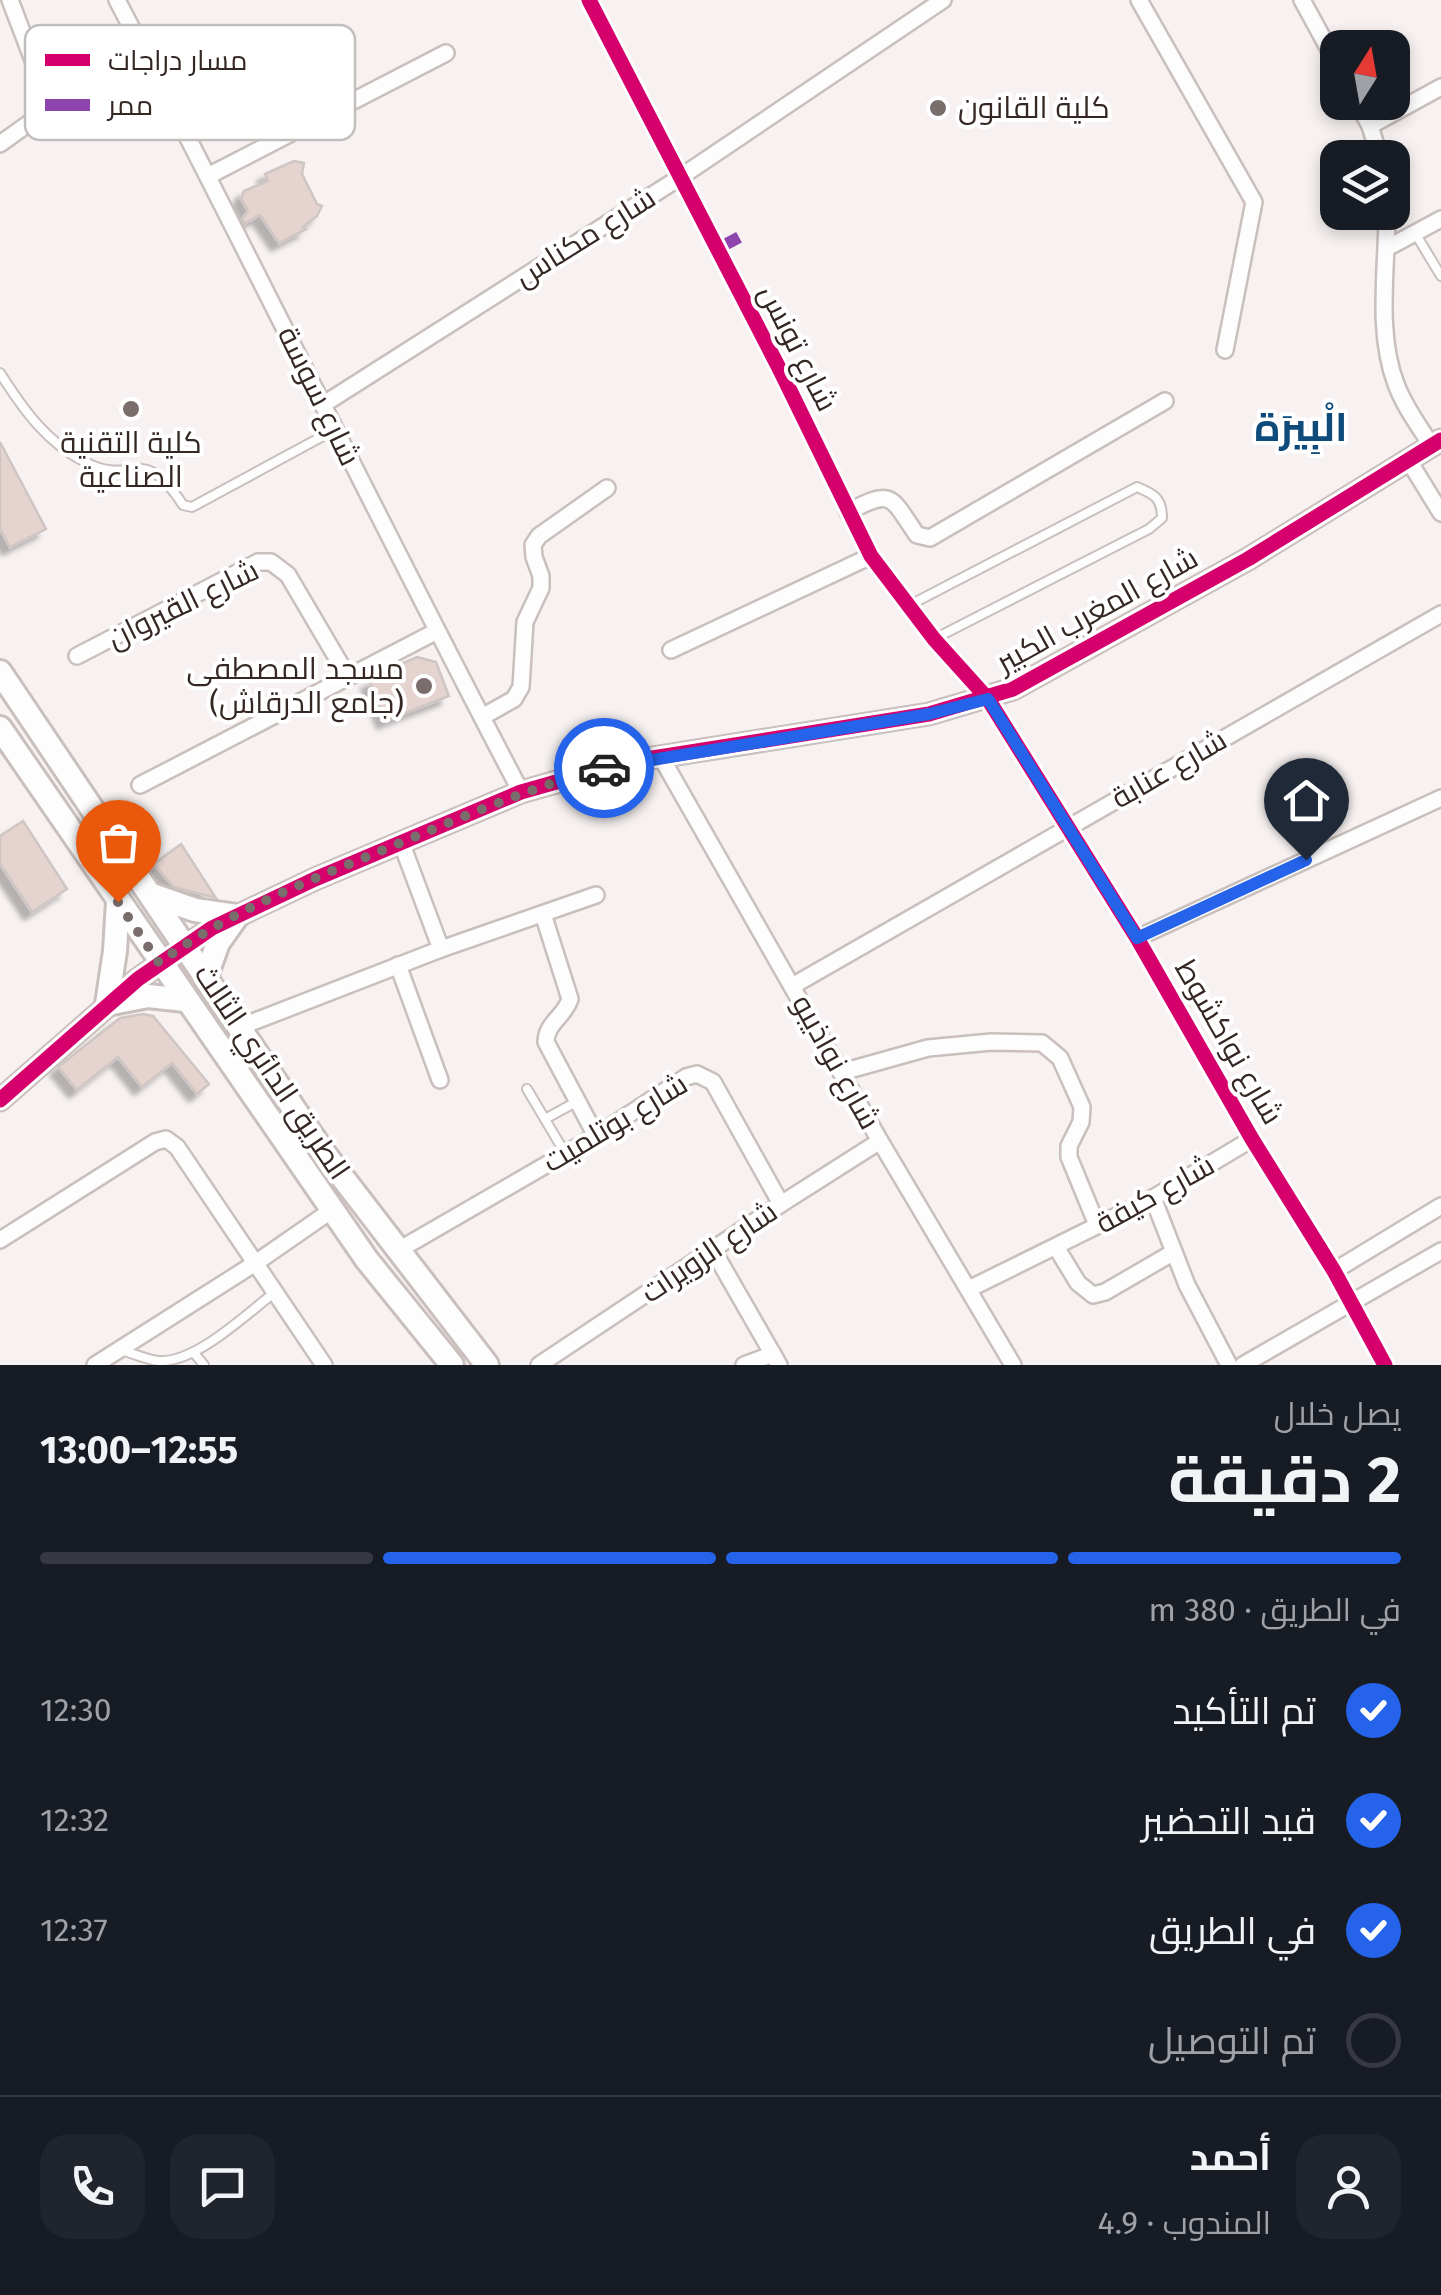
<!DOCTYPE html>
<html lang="ar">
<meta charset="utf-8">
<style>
body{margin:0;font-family:"Fira Sans",Cairo,sans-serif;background:#20242c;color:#f1f3f6;direction:rtl;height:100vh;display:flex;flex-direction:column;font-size:38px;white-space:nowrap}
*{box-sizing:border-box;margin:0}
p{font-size:32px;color:#9ea1a6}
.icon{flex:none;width:55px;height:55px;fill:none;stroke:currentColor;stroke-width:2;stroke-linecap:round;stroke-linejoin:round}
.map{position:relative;height:1365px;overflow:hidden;direction:ltr}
.details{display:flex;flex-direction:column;background:#171b24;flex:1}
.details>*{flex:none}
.needle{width:65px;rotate:11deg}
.fabs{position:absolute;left:1320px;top:30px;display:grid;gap:20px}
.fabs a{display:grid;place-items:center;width:90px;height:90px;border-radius:20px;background:#171b24;box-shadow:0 5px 15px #0003;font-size:50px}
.pin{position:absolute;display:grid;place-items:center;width:85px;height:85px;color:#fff;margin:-102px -42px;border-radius:50% 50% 50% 0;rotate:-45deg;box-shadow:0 0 10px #0007}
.pin .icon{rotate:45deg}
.courier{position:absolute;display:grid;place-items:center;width:100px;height:100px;margin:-50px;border:8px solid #2563eb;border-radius:50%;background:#fff;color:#222;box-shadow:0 2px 12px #0007}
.head em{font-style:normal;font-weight:700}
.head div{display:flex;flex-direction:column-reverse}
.head{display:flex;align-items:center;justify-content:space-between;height:170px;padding:0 40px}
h1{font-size:65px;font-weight:700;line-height:75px}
.bar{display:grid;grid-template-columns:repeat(4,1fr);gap:15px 10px;align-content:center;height:120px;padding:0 40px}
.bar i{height:12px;border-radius:8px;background:#363941}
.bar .active{background:#2563eb}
.bar p{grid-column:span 4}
.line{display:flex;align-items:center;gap:25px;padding:0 40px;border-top:2px solid #363941}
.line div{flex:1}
.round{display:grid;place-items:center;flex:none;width:105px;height:105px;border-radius:30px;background:#20242c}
ol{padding:0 40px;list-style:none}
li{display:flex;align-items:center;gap:30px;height:110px}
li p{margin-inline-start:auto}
li .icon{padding:10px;border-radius:50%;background:#2563eb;color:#fff;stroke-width:4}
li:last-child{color:#9ea1a6}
li i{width:55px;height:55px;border:5px solid #363941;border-radius:50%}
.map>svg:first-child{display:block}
.building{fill:#e4d3ce;stroke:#cfc6c3;stroke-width:2.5;filter:url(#shadow)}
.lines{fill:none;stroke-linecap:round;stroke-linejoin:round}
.lane-casing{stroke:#c9bfbd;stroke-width:12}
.street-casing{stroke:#c9bfbd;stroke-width:20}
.secondary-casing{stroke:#c9bfbd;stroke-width:25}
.primary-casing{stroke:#c9bfbd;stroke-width:28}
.lane{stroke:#fefdfd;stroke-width:8}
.street{stroke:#fefdfd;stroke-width:15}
.secondary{stroke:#fefdfd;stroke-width:20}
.primary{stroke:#fefdfd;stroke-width:22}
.quiet{stroke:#8e44ad;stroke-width:12;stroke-dasharray:25 12;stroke-linecap:butt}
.cycleway-casing{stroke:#fff;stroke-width:21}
.cycleway{stroke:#d6006c;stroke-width:15}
.done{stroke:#796e6b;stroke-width:10;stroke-dasharray:0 18}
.route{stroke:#2563eb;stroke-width:12}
.poi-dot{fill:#796e6b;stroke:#fff;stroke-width:4}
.labels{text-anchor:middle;stroke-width:8;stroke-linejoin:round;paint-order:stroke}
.poi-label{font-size:30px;fill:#352723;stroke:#fff;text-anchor:start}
.street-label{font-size:30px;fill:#352723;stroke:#fff}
.district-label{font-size:40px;font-weight:bold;fill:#0e4b7b;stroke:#fff}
.key{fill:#fff;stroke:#c2bebd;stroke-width:2.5}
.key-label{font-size:28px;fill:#352723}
</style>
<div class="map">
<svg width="1441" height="1365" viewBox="0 0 1441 1365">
<defs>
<filter id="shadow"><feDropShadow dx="-8" dy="8" stdDeviation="2.5" flood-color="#0004"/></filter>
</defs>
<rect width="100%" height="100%" fill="#f7f2f1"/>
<g class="building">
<polygon points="294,161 304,163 302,174 317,204 322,206 317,216 303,227 306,229 279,243 260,215 244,224 242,219 248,211 241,199 244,191 268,181 265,174"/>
<polygon points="0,442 46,529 10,547 0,529"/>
<polygon points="417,657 436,662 449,696 385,721 369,681 400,668 401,664"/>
<polygon points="23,821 67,889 32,912 0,864 0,836"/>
<polygon points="181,844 216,898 174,887 154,864"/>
<polygon points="143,1014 153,1016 209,1084 197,1094 172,1063 142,1087 118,1057 77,1090 58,1067 120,1018"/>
</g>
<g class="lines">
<g class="lane-casing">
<g id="lane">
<polyline points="1415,233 1441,276"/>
<path d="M0,373C23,409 46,442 85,462C135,488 140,440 183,505L192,507L336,429"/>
<path d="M908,606L1137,487C1154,494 1162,498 1162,518L1149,529L934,639"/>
<polyline points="527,1089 565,1153"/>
<polyline points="545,1119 576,1102"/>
<path d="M121,1350C133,1353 147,1360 159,1361C196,1363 245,1315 274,1293"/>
<polyline points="194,1353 204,1365"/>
</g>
</g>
<g class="street-casing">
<g id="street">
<path d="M117,0C254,263 383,530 521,792"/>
<polyline points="589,0 779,368 871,556 934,639 988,699 1137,938 1252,1139 1334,1271 1385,1365"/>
<polyline points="1139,0 1254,202 1225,350"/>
<polyline points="1302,0 1338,66"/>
<polyline points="1357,102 1370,126 1380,158"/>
<polyline points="1370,126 1441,87"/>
<polyline points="0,144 39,116 47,97 10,0"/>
<polyline points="208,176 446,53"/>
<path d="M1387,212C1387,268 1376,332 1396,384C1404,406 1419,426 1431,445"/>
<polyline points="1387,248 1441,219"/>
<polyline points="324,404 679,178 943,0"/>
<polyline points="1409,461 1441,513"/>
<path d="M848,512C893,488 890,496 917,535L930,538L1165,401"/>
<polyline points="671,650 871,556"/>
<polyline points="77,656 258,562 271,562 288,575 348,677"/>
<polyline points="482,717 514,699 521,687 525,622 541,588 541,576 534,557 533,545 539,536 607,488"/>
<polyline points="661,757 880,1141 1013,1365"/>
<polyline points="140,785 437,631"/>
<polyline points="401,842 441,949"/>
<path d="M543,914L570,999C565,1016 546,1023 546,1042L596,1136"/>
<polyline points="1137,938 1441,798"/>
<polyline points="398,965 440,1080"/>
<polyline points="794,985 1441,614"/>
<polyline points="240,1027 441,949 596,895"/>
<polyline points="842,1072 928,1048 991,1042 1042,1043 1060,1058 1082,1107 1081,1122 1069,1146 1069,1157 1097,1225"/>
<polyline points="1153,1198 1187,1285 1229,1365"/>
<polyline points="0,1240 155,1142 166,1139 177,1147 324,1365"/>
<polyline points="1056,1247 1078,1283 1093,1295 1105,1292 1174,1252"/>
<polyline points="713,1250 779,1365"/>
<polyline points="397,1251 596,1136 686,1077 697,1074 713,1082 781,1204"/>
<polyline points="1334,1271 1441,1206"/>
<polyline points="971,1288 1153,1198 1252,1139"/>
<polyline points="95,1365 254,1264 332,1210"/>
<polyline points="539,1365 781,1204 880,1141"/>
<polyline points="744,1365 773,1354"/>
<polyline points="1243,1365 1441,1251"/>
</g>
</g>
<g class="secondary-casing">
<polyline id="secondary" points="0,1100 138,979 212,928 315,879 521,792 627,762 929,714 1013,689 1248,559 1441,440"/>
</g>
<g class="primary-casing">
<g id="primary">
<polyline points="0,672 323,1152 487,1365"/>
<polyline points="0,728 367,1260 452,1365"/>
<polyline points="152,895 195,910 237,916"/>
<polyline points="118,902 115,951 107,1004 148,996 185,1000"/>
<polyline points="206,976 218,943 237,916"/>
</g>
</g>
<use href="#lane" class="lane"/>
<use href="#street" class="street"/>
<use href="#secondary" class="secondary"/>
<use href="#primary" class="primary"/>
<polyline class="quiet" points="717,249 745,234"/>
<g class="cycleway-casing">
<g id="cycleway">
<polyline points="589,0 779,368 871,556 934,639 988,699 1137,938 1252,1139 1334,1271 1385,1365"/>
<polyline points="0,1100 138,979 212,928 315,879 521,792 627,762 929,714 1013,689 1248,559 1441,440"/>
</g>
</g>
<use href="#cycleway" class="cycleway"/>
</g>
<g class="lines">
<path class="done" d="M118,902L159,963C226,913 306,882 383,850C456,820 527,788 604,768"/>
<polyline class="route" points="604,768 929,714 988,699 1137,938 1306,860"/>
</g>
<g class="poi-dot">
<circle cx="938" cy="108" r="10"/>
<circle cx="131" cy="409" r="10"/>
<circle cx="424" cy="686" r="10"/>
</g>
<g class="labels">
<g class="poi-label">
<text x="958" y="118">كلية القانون</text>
<text x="131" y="453" text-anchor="middle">كلية التقنية<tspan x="131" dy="34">الصناعية</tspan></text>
<text x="404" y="679" text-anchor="end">مسجد المصطفى<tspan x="404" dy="34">(جامع الدرقاش)</tspan></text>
</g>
<g class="street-label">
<text transform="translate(585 237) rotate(-32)" y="10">شارع مكناس</text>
<text transform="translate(798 348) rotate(63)" y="10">شارع تونس</text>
<text transform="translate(319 396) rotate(64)" y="10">شارع سوسة</text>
<text transform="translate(183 604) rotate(-26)" y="10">شارع القيروان</text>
<text transform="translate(1097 610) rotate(-29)" y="10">شارع المغرب الكبير</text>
<text transform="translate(1169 769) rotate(-30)" y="10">شارع عنابة</text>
<text transform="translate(1229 1042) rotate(60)" y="10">شارع نواكشوط</text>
<text transform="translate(836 1062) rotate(61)" y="10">شارع نواذيبو</text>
<text transform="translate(272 1072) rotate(56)" y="10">الطريق الدائري الثالث</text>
<text transform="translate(615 1123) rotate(-31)" y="10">شارع بوتلميت</text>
<text transform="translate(1155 1194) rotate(-29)" y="10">شارع كيفة</text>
<text transform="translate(709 1252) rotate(-34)" y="10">شارع الزويرات</text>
</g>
<g class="district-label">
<text x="1301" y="441">الْبِيرَة</text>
</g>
</g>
<rect x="25" y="25" width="330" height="115" rx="15" class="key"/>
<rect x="45" y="54" width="45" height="12" fill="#d6006c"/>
<rect x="45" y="99" width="45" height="12" fill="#8e44ad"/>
<g class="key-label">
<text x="108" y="70">مسار دراجات</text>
<text x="108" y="115">ممر</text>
</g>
</svg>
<div class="fabs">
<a><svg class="needle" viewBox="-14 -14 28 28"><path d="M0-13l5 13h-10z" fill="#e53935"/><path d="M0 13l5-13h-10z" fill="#9ea1a6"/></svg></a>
<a><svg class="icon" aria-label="layers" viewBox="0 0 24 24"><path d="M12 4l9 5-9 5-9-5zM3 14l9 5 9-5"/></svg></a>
</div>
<div class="pin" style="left:118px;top:902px;background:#ea580c"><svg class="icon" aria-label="bag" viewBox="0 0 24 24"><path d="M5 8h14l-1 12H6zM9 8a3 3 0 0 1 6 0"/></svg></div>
<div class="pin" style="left:1306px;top:860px;background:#1f2937"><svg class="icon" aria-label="home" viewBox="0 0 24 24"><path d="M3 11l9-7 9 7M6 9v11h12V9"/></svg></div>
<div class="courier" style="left:604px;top:768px"><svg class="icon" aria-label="car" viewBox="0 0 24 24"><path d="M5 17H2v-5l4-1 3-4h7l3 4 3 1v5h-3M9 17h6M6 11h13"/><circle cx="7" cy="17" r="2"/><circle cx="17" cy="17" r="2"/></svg></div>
</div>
<section class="details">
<div class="head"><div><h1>2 دقيقة</h1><p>يصل خلال</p></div><em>12:55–13:00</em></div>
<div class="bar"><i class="active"></i><i class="active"></i><i class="active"></i><i></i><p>في الطريق · 380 m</p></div>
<ol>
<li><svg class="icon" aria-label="check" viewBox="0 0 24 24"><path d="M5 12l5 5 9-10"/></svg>تم التأكيد<p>12:30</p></li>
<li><svg class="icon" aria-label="check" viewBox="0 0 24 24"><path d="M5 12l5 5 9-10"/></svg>قيد التحضير<p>12:32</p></li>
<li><svg class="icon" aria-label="check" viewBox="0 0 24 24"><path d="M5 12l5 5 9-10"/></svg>في الطريق<p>12:37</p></li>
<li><i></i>تم التوصيل</li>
</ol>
<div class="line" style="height:180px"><a class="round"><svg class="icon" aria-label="person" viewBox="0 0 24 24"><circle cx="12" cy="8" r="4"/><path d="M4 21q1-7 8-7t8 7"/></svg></a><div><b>أحمد</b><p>المندوب · 4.9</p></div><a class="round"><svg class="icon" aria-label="chat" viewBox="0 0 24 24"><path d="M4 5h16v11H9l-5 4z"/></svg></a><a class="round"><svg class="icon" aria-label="phone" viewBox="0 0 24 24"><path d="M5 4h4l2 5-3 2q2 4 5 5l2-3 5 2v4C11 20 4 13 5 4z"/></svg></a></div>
</section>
